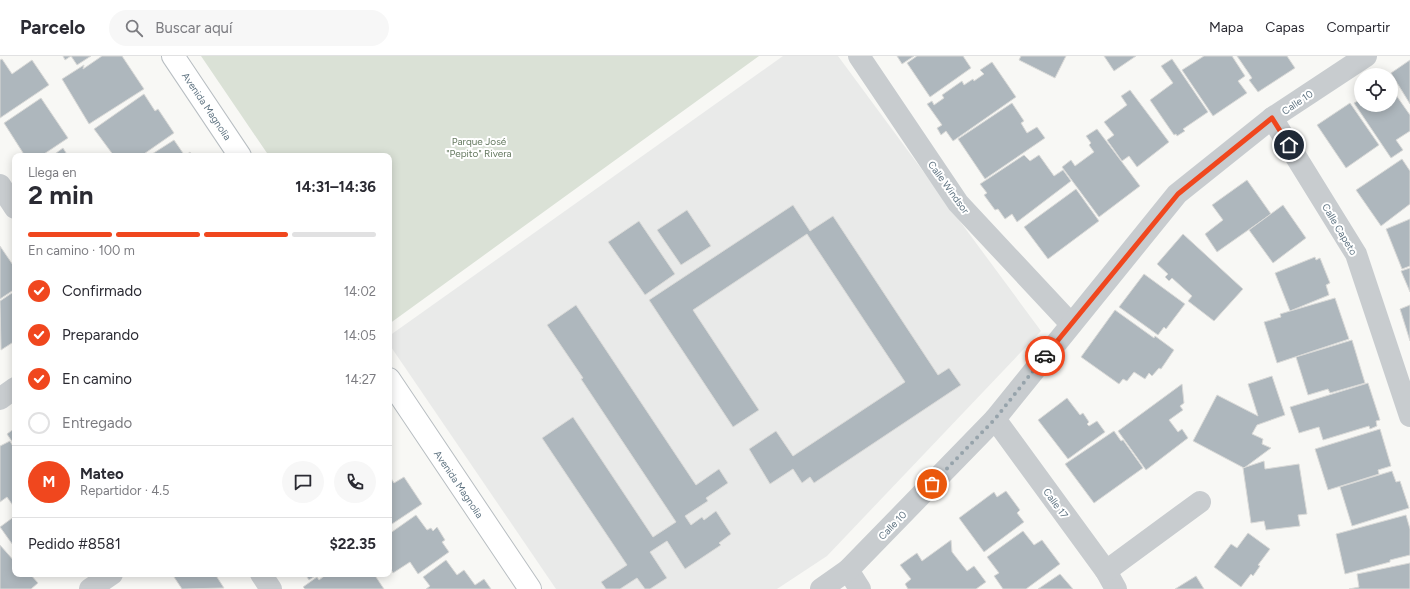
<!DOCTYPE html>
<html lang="es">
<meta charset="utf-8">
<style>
body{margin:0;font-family:Figtree,sans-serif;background:#f7f7f7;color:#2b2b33;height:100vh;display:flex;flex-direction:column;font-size:15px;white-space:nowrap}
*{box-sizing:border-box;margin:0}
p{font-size:13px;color:#7c7c81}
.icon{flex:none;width:22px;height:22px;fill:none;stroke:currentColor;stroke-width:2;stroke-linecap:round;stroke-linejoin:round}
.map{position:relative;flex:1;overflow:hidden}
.sheet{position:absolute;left:12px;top:97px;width:380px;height:424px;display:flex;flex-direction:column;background:#fff;border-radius:8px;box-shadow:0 2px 10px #0003}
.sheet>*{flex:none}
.controls{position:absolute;left:1354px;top:12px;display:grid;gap:8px}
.controls a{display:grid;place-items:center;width:44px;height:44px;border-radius:50%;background:#fff;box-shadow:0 2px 10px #0003;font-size:20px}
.pin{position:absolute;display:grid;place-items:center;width:34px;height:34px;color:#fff;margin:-17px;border:2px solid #fff;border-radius:50%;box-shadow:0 1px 4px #0007}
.courier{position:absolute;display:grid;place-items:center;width:40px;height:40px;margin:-20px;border:3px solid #f0471e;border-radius:50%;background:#fff;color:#222;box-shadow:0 1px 5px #0007}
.headline em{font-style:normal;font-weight:700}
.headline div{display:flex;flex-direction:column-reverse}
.headline{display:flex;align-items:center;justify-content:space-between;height:68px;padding:0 16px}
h1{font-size:26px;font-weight:700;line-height:30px}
.bar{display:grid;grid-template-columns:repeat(4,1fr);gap:6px 4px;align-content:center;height:48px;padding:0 16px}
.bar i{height:5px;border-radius:3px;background:#e1e1e2}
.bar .on{background:#f0471e}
.bar p{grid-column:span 4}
.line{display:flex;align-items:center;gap:10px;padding:0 16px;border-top:1px solid #e1e1e2}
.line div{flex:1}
.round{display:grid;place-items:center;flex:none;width:42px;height:42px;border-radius:21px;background:#f7f7f7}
ol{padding:0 16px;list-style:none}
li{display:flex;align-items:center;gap:12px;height:44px}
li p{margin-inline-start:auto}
li .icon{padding:4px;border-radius:50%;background:#f0471e;color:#fff;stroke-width:4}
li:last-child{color:#7c7c81}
li i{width:22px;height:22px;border:2px solid #e1e1e2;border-radius:50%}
header{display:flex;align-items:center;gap:24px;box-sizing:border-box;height:56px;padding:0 20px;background:#fff;border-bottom:1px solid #e1e1e2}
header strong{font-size:19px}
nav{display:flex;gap:22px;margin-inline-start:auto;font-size:14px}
.search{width:280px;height:36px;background:#f7f7f7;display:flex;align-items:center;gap:10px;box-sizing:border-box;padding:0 14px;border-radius:22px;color:#7c7c81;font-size:15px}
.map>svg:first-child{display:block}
.built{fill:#e9eae9}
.green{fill:#dae1d6}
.building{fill:#aeb7bd;stroke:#dadad8}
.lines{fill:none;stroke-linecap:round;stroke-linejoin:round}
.secondary-casing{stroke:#b8bec2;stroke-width:24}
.street{stroke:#c8cccf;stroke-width:22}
.secondary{stroke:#fff;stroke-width:22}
.done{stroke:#96a3ab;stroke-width:4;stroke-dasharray:0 7.2}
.route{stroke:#f0471e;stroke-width:5}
.labels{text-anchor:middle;stroke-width:4;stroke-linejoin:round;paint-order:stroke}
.street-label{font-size:10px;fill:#617583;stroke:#fff}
.park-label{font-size:10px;fill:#667a61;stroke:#fff}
</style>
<header>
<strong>Parcelo</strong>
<div class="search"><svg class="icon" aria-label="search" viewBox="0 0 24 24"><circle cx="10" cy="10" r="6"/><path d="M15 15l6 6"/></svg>Buscar aquí</div>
<nav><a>Mapa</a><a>Capas</a><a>Compartir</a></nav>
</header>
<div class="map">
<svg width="1410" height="533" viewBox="0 0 1410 533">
<rect width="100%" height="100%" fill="#f8f8f5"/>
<polygon class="built" points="783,0 838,0 1041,275 827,500 777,533 556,533 389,288 389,280"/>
<polygon class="green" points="201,0 759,0 389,268 389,100 269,100"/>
<g class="building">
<polygon points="63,0 91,0 77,9 71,0 65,4"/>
<polygon points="102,0 122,0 144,33 89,68 62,23 84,9 83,13"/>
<polygon points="897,0 914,0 902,8"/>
<polygon points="917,0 963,0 971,12 930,41 907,7"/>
<polygon points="1021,0 1066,0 1055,22 1019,4"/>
<polygon points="1104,0 1136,0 1114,15"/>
<polygon points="1204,0 1232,0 1245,20 1238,25 1247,37 1213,60 1182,14"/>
<polygon points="1237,0 1287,0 1295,12 1258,36 1249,24 1252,22"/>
<polygon points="2,3 12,18 32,4 49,29 0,62 0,4"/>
<polygon points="1172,3 1208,56 1183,73 1185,75 1177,80 1176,78 1174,79 1150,44 1173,27 1161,10"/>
<polygon points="1410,4 1410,48 1391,17"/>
<polygon points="992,6 1016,41 953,85 946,75 941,79 937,72 942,69 927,48 932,45 934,49 944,42 942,39 962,25 964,29 973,23 974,25 984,18 980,14"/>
<polygon points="1391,32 1410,59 1410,75 1396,84 1403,94 1391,102 1354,47 1361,43 1361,49 1391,49"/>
<polygon points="1130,34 1169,86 1137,111 1129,100 1122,105 1107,84 1114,79 1104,66 1127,49 1121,40"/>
<polygon points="144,38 155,55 158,53 174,77 141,100 114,100 94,73"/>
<polygon points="41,42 68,82 41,100 25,100 4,67"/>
<polygon points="1012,47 1024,65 1021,67 1027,77 1037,71 1045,82 985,123 958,83"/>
<polygon points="1350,47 1379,89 1346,112 1317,69"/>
<polygon points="1097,73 1140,130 1099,161 1062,111 1071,104 1075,110 1094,96 1089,89 1091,87 1086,80"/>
<polygon points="174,84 185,100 190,96 192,100 149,100"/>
<polygon points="63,92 68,100 52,100"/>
<polygon points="1024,99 1030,105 1039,99 1054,120 1063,114 1071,125 1017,166 1012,158 1005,163 998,153 995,154 984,139 987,137 980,128"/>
<polygon points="1402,103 1410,115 1410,148 1381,170 1356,134"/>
<polygon points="1247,124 1271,158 1217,196 1205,178 1223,164 1212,149"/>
<polygon points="1076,133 1099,165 1048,203 1024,171"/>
<polygon points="793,149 810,175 833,160 938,319 949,312 961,329 814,427 810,421 802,427 793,413 770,428 749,393 776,375 793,400 905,326 807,178 693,254 759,354 733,371 649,244"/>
<polygon points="1283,149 1306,182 1273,207 1249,174"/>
<polygon points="687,154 711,190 681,209 657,174"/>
<polygon points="1410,163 1410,210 1402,213 1386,173"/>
<polygon points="639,165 675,218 645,239 608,186"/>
<polygon points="1183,178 1243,233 1214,265 1188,245 1192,240 1172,222 1169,225 1165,221 1168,218 1157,208"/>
<polygon points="0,190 15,212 15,233 0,243"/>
<polygon points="1315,201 1316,204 1320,202 1330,227 1326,229 1329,239 1290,255 1275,217"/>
<polygon points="1410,212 1410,236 1401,215"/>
<polygon points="1144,218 1185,248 1166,273 1164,271 1158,279 1119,251"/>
<polygon points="15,235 15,285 1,294 0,245"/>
<polygon points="1335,242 1349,283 1277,307 1264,266 1281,261 1280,258"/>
<polygon points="576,249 696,429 719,413 728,427 706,442 708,445 685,460 691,469 702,461 704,464 716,455 731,478 719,487 721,489 685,513 667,485 650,496 667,522 650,533 645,533 637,522 620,533 606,533 601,526 627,509 542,382 573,361 653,481 676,466 581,323 583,322 547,269"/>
<polygon points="1410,249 1410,285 1400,253"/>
<polygon points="1115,254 1154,282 1155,280 1174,294 1161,313 1159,312 1152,320 1149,317 1145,323 1134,316 1127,325 1123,323 1119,328 1081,301"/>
<polygon points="1352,284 1365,327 1330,337 1328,333 1308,339 1296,301"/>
<polygon points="1272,320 1285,359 1257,369 1252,378 1263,383 1262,388 1271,392 1244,412 1193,385 1217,339 1258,360 1248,328"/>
<polygon points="1368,327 1380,364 1376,365 1377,370 1370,373 1369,370 1323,384 1319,371 1299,377 1290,351"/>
<polygon points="1182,328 1184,347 1180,350 1183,354 1169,364 1178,376 1182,373 1188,382 1146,414 1118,375"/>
<polygon points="1067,342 1080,359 1083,357 1089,366 1087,368 1089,370 1097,365 1105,376 1068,403 1038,364"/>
<polygon points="15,372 15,390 7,378"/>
<polygon points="1380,373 1391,410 1378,414 1379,418 1328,434 1315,393"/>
<polygon points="1114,375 1121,385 1123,384 1143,412 1094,447 1065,408"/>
<polygon points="10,385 15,394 14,451 7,441 0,446 0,390"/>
<polygon points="1264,405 1265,413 1299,408 1307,458 1298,459 1300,470 1266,474 1264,465 1251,467 1243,412"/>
<polygon points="1392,415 1396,426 1400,425 1409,452 1352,470 1340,431"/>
<polygon points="389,419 394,427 404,421 422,448 389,470"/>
<polygon points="1006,435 1020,454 1017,457 1024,466 984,496 959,462 994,436 997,441"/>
<polygon points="416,459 427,474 431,472 433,475 437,471 445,484 442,486 449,496 418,518 410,506 393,517 389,510 389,478"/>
<polygon points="1406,459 1410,473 1410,499 1390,504 1390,506 1345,518 1336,478"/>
<polygon points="15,460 15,492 0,471"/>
<polygon points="1023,475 1034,489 1042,484 1060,508 1026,533 1003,533 994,520 999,517 987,501"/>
<polygon points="1248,477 1270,493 1258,509 1260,510 1253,520 1251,518 1241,531 1214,511 1231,488 1237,492"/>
<polygon points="951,484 952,496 967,515 974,510 986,526 976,533 908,533 905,528 911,523 900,509 917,497 922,505"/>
<polygon points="0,489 15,506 15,518 30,518 38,527 31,533 0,533"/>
<polygon points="446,504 457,519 464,514 475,529 484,523 491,533 426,533 430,530 423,521"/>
<polygon points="1410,507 1410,533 1349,533 1359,531 1357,518"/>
<polygon points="172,518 215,518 224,532 182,533"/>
<polygon points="305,518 318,518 309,524"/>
<polygon points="327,518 374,518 384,533 305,533 303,531 317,521 319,524"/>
<polygon points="1060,518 1073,533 1038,533"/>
<polygon points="1196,520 1204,533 1175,533"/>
</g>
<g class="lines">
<g class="secondary-casing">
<g id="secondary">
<polyline points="173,0 240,100"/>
<polyline points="389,323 530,533"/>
</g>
</g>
<g class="street">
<polyline points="859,0 958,147 1071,268"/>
<polyline points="1272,62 1356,198 1410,360"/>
<polyline points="0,129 15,152"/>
<polyline points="0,343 15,332"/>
<polyline points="995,363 1106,515 1116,533"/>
<polyline points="848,514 860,533"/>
<polyline points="1106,515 1200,446"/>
<polyline points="261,518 271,533"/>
<polyline points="90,533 112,518"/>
<polyline points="821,533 848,514 995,363 1177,138 1272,62 1366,0"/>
</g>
<use href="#secondary" class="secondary"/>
</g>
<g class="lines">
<polyline class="done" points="932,428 995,363 1045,300"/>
<polyline class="route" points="1045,300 1178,138 1272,62 1289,89"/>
</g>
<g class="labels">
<g class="street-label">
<text transform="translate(1297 46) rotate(-34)" y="4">Calle 10</text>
<text transform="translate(207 50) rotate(56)" y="4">Avenida Magnolia</text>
<text transform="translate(949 131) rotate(54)" y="4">Calle Windsor</text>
<text transform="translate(1340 173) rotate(59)" y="4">Calle Capeto</text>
<text transform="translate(459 428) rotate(56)" y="4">Avenida Magnolia</text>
<text transform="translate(1056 447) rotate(54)" y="4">Calle 17</text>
<text transform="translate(892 469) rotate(-46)" y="4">Calle 10</text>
</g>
<g class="park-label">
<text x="479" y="89">Parque José<tspan x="479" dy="12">"Pepito" Rivera</tspan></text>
</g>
</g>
</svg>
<div class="controls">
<a><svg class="icon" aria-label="locate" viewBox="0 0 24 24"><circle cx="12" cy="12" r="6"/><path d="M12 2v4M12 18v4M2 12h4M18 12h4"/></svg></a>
</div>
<div class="pin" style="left:932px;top:428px;background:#ea580c"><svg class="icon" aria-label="bag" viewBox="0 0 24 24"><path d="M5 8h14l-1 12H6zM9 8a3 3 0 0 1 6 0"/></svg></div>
<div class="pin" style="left:1289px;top:89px;background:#1f2937"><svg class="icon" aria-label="home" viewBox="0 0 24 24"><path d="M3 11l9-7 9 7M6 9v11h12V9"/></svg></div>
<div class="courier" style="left:1045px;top:300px"><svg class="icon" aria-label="car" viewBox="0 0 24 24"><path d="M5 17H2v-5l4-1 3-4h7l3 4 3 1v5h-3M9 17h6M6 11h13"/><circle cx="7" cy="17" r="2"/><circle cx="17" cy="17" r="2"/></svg></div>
<section class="sheet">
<div class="headline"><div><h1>2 min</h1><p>Llega en</p></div><em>14:31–14:36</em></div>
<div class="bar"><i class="on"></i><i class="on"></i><i class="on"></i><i></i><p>En camino · 100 m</p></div>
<ol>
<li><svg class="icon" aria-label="check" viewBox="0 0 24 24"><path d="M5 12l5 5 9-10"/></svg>Confirmado<p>14:02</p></li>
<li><svg class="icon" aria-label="check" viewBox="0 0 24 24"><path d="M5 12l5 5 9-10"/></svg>Preparando<p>14:05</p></li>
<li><svg class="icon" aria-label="check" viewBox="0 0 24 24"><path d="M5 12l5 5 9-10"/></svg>En camino<p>14:27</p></li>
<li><i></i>Entregado</li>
</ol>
<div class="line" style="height:72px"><b class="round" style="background:#f0471e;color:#fff">M</b><div><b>Mateo</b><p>Repartidor · 4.5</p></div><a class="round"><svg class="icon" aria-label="chat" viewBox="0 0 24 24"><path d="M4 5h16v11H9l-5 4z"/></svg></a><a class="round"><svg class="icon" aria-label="phone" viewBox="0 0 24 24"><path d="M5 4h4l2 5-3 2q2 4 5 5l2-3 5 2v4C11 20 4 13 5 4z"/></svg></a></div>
<div class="line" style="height:52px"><div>Pedido #8581</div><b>$22.35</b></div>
</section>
</div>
